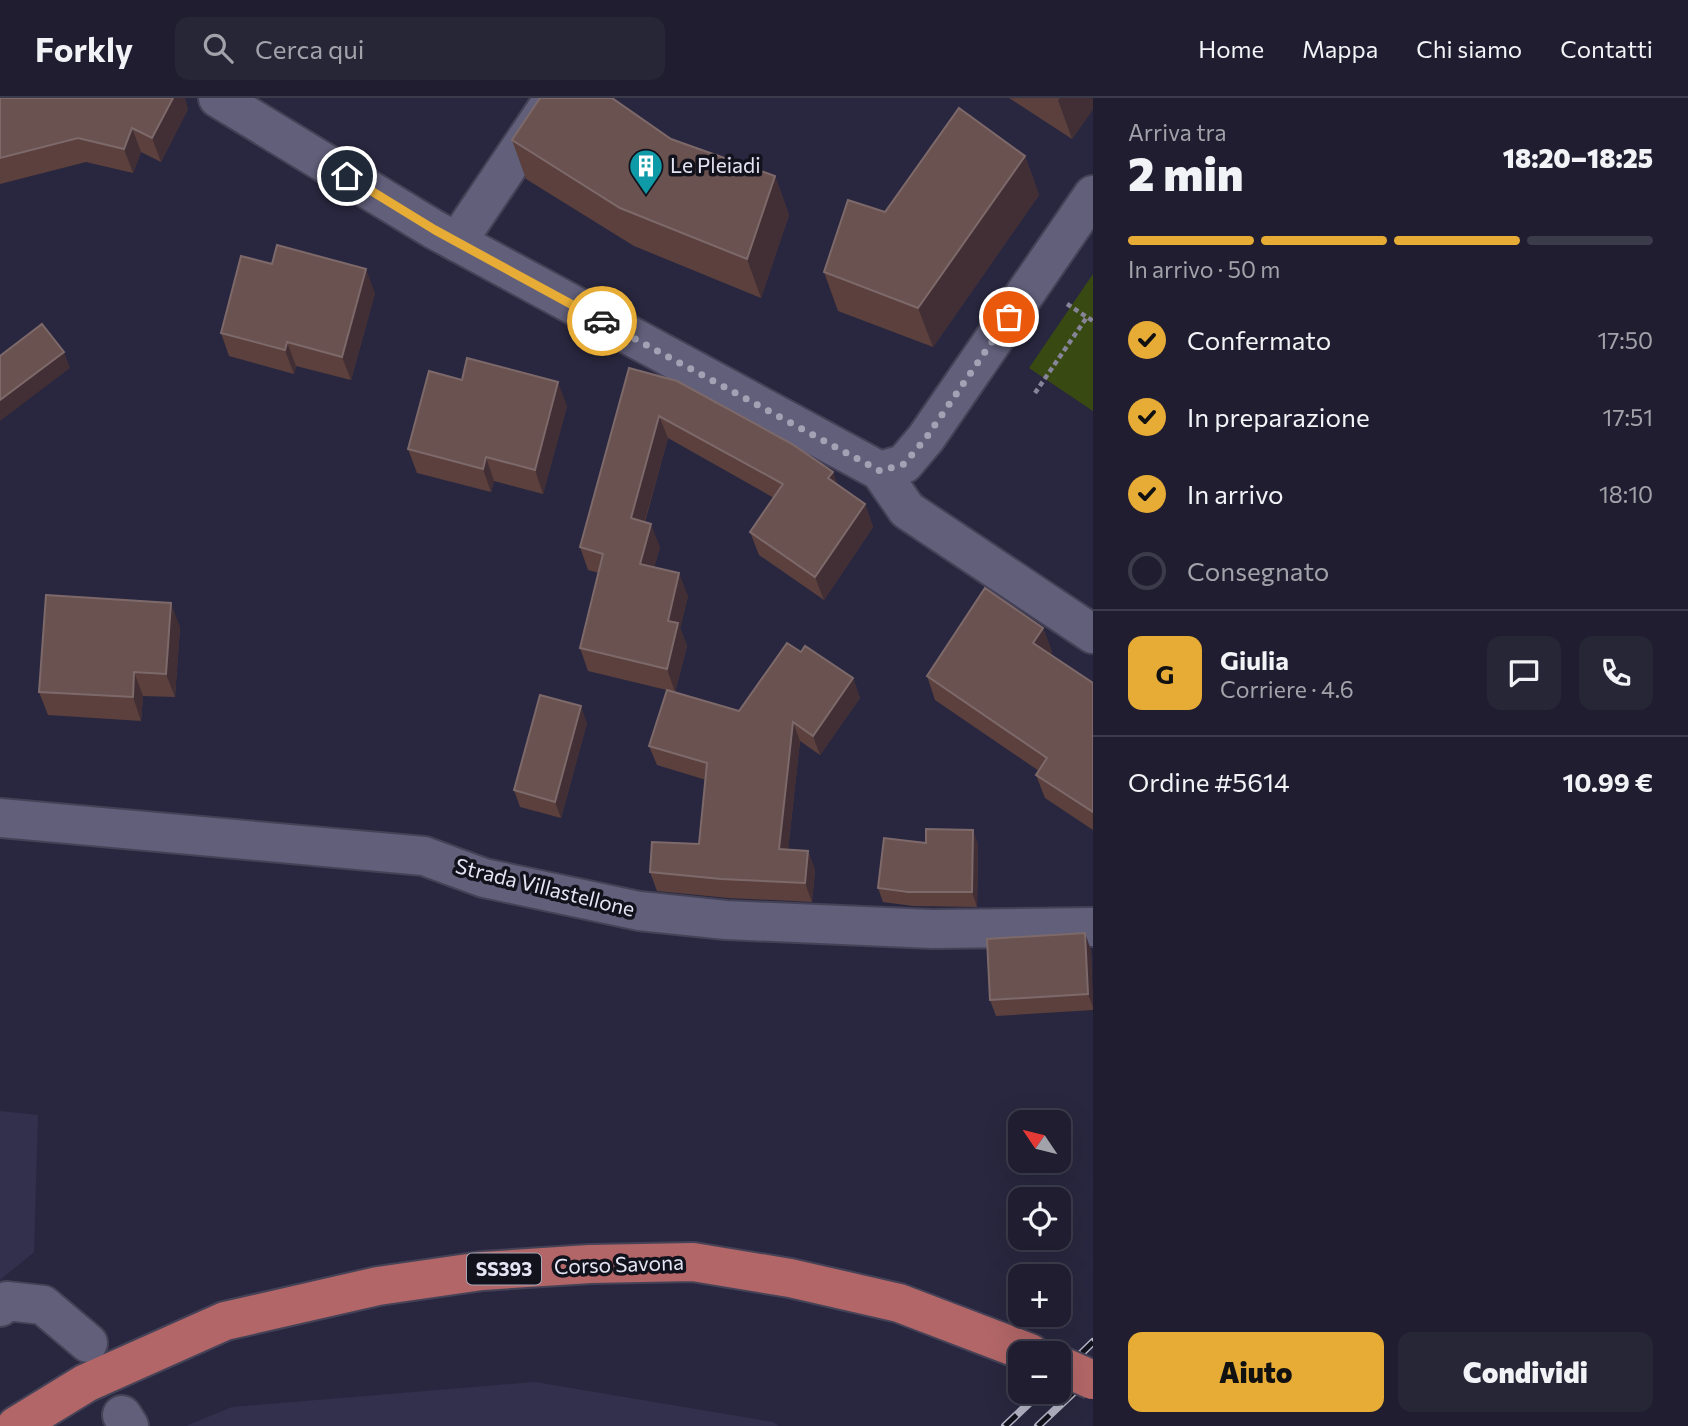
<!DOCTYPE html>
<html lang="it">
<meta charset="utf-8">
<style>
body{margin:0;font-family:Commissioner,sans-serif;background:#272637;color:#f1f3f6;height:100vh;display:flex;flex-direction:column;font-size:26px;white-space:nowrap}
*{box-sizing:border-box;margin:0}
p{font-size:23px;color:#a1a2aa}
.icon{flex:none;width:38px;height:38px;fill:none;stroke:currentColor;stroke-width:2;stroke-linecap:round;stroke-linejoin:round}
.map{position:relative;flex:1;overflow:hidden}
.sheet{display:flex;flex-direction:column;background:#1f1d2f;width:595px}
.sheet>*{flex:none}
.needle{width:46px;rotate:305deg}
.fabs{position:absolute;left:1008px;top:1012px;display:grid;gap:14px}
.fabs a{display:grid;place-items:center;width:63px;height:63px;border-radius:14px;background:#1f1d2f;box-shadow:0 7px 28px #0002,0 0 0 2px #3c3b4b;font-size:35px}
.pin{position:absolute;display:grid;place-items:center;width:60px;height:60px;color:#fff;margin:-30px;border:4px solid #fff;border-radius:50%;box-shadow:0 2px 7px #0007}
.courier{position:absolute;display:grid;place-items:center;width:70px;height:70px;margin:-35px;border:5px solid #e6ac36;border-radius:50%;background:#fff;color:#222;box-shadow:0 2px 9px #0007}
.head em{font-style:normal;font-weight:800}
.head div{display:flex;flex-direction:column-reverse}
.head{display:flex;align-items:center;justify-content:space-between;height:119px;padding:0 35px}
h1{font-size:46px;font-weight:800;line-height:52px}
.bar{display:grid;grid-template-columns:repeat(4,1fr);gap:10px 7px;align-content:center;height:84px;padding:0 35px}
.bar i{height:9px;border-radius:5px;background:#3c3b4b}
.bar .selected{background:#e6ac36}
.bar p{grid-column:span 4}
.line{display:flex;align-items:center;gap:18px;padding:0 35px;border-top:2px solid #3c3b4b}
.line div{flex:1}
.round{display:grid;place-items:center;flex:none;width:74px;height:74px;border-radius:14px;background:#272637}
ol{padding:0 35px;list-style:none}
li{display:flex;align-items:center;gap:21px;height:77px}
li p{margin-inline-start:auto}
li .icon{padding:7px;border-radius:50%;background:#e6ac36;color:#111;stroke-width:4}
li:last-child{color:#a1a2aa}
li i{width:38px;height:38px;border:4px solid #3c3b4b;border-radius:50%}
.action{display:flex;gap:14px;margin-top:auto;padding:14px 35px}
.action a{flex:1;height:80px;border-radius:14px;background:#e6ac36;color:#111;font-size:28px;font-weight:800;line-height:80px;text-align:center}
.action a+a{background:#272637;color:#f1f3f6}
header{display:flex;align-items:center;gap:42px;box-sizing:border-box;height:98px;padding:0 35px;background:#1f1d2f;border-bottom:2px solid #3c3b4b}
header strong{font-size:33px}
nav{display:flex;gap:38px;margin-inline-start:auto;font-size:24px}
.search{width:490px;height:63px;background:#272637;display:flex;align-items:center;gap:18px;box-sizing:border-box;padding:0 24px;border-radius:14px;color:#a1a2aa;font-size:26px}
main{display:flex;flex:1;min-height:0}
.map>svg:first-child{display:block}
.built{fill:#33304e}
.green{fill:#384912}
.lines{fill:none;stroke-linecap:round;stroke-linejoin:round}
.minor-casing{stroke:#454257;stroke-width:42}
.major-casing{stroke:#454257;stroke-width:42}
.path{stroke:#868498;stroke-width:4.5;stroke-dasharray:5 3.5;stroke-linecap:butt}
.minor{stroke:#615f7a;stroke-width:38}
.major{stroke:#b26667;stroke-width:38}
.rail-casing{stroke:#b4b3c5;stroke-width:8}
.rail{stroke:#12121c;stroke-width:5;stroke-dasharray:16;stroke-linecap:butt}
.major-bridge-casing{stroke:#454257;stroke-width:42;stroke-linecap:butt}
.major-bridge{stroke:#b26667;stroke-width:38}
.wall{fill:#5b403d}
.shaded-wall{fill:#412f35}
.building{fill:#6a5250;stroke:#7d696a;stroke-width:2}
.done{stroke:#a3a2b5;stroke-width:7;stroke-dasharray:0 12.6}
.route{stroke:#e6ac36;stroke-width:9}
.labels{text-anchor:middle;stroke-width:7;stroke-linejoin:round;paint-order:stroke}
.shield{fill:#12121c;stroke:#a6a5b3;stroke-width:2}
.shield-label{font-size:19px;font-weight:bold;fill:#e5e4f4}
.poi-label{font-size:21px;fill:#e5e4f4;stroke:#12121c;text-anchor:start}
.street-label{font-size:21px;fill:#e5e4f4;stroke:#12121c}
</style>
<header>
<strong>Forkly</strong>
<div class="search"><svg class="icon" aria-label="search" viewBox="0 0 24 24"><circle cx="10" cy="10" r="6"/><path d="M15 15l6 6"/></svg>Cerca qui</div>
<nav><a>Home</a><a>Mappa</a><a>Chi siamo</a><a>Contatti</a></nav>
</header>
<main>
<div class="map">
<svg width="1093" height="1328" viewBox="0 0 1093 1328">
<rect width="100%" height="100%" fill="#29273f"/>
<g class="built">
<polygon points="0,1013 38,1017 34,1154 0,1182"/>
<polygon points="535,1284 773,1324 779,1328 186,1328 232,1309"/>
</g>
<polygon class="green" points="1093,176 1093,313 1029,270"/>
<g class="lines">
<g class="minor-casing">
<g id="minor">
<polyline points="218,0 435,132 880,373 907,412 1093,536"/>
<polyline points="457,144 554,0"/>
<polyline points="880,373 904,366 926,340 1093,97"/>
<polyline points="0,720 424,758 484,780 639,813 726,822 932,831 1093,829"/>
<polyline points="0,1209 7,1203 43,1207 88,1245"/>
<polyline points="122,1317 129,1328"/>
</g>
</g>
<g class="major-casing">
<polyline id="major" points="16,1328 86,1285 225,1223 378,1188 482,1173 590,1166 693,1164 790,1180 899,1205 1030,1255"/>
</g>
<g class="path">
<polyline points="1067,206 1093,223"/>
<polyline points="1035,295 1087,219"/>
</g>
<use href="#minor" class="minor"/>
<use href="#major" class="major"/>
<g class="rail-casing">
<g id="rail">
<polyline points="1059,1277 1093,1244"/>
<polyline points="1005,1328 1042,1293"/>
<polyline points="1038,1328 1093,1276"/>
</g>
</g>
<use href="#rail" class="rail"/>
<g class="major-bridge-casing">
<polyline id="major-bridge" points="1059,1267 1093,1282"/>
</g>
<use href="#major-bridge" class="major-bridge"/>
</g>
<g class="wall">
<polygon points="0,0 188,11 161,64 141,54 133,75 86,64 0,86"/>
<polygon points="1009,0 1093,0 1093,11 1072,41"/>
<polygon points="512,42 775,78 789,117 761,200 634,148 526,81"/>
<polygon points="1025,58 1039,97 933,249 838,213 824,174 885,114"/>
<polygon points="375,195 351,282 296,268 294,276 229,258 221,235"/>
<polygon points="629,270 833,374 837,387 865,406 873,429 824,502 759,457 750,434 774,400 668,340 645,424 660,449 654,469 688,498 680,530 687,548 675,594 588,573 580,550 599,475 588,472 580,449"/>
<polygon points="567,308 543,396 494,383 491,394 417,375 408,351"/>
<polygon points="180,529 175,599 143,598 141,623 48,617 39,594"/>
<polygon points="1043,530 1052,554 1050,557 1093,585 1093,732 1045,700 1036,677 1039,673 935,602 927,578"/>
<polygon points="801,554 853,580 860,600 820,657 800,643 788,752 808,753 815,772 812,804 728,800 657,793 650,774 699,746 706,682 657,667 649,648 739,613"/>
<polygon points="587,625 561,720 520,709 514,692"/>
<polygon points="926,745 978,746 977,809 913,808 883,804 878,790"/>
<polygon points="1091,852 1093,912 996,918 990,902"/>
</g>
<g class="shaded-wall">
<polygon points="173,0 185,0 188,11 161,64 152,40"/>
<polygon points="1060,0 1093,0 1093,11 1072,41 1058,2"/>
<polygon points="132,30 141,54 133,75 124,51"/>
<polygon points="1025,58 1039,97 933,249 918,210"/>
<polygon points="775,78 789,117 761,200 747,161"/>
<polygon points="366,171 375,195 351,282 342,259"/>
<polygon points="287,244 296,268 294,276 285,252"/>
<polygon points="64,254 70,270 0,323 0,302"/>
<polygon points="558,284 567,308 543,396 535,372"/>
<polygon points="659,318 668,340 639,443 631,420"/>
<polygon points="486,359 494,383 491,394 483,371"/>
<polygon points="833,374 841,397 828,380"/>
<polygon points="865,406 873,429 824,502 815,479"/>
<polygon points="651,426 660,449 649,489 640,466"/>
<polygon points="679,475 688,498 680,530 687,548 675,594 667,571 668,523"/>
<polygon points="171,505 180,529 175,599 166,576"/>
<polygon points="1043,530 1052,554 1041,569 1033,545"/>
<polygon points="134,574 143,598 141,623 133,599"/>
<polygon points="853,580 860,600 820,657 813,638"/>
<polygon points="581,608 587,625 561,720 555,704"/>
<polygon points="793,624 800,643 786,770 779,751"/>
<polygon points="973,732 978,746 977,809 972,794"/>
<polygon points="808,753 815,772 812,804 805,785"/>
<polygon points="1085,835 1091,852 1093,909 1088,896"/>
</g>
<g class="building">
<polygon points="0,0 173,0 152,40 132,30 124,51 78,40 0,60"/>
<polygon points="540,0 612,0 671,41 775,78 747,161 620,110 512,42"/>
<polygon points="959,10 1025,58 918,210 824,174 848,102 885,114"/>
<polygon points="277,147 366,171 342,259 287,244 285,252 221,235 241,158 272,166"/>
<polygon points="42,226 64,254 0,302 0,258"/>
<polygon points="467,260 558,284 535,372 486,359 483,371 408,351 429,273 462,282"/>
<polygon points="629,270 677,283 792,346 833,374 828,380 865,406 815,479 750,434 783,386 659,318 631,420 651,426 640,466 679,475 668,523 678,525 667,571 580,550 603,456 580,449"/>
<polygon points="985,490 1043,530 1033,545 1093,585 1093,714 1036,677 1047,660 927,578"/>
<polygon points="46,497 171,505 166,576 134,574 133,599 39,594"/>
<polygon points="787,545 801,554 805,548 853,580 813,638 793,624 779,751 808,753 805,785 721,781 650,774 652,744 699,746 707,665 649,648 667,592 739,613"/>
<polygon points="540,597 581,608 555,704 514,692"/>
<polygon points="926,731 973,732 972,794 908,794 878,790 884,740 926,745"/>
<polygon points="1085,835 1088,896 990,902 987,841"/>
</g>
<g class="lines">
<polyline class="done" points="602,223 880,373 904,366 926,340 1009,219"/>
<polyline class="route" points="347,78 435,132 602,223"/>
</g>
<defs>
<g id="building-pin" transform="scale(1.75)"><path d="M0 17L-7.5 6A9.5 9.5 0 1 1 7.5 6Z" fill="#0f9aa8" stroke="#12121c"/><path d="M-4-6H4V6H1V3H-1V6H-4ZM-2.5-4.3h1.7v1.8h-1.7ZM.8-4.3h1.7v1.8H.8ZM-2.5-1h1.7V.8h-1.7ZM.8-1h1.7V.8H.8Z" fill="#fff"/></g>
</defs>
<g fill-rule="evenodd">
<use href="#building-pin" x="646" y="68"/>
</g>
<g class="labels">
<rect class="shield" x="467" y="1155.5" width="74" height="31" rx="5"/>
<g class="shield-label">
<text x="504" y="1178">SS393</text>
</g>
<g class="poi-label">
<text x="670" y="75">Le Pleiadi</text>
</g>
<g class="street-label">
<text transform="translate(545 790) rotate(14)" y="7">Strada Villastellone</text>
<text transform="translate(619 1167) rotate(-2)" y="7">Corso Savona</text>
</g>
</g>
</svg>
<div class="fabs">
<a><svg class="needle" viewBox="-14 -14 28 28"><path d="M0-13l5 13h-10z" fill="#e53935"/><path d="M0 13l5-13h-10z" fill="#a1a2aa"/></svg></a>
<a><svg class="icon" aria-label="locate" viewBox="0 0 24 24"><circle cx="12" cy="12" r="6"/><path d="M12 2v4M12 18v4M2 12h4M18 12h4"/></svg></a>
<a>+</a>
<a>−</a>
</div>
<div class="pin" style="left:1009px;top:219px;background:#ea580c"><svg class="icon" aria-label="bag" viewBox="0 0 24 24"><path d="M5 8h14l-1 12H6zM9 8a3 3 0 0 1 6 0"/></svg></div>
<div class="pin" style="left:347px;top:78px;background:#1f2937"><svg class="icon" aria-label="home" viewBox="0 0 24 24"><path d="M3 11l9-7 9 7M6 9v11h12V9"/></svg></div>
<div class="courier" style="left:602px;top:223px"><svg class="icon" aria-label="car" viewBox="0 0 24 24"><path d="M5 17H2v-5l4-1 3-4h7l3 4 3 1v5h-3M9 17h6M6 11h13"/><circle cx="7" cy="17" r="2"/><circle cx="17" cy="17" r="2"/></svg></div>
</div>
<section class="sheet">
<div class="head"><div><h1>2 min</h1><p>Arriva tra</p></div><em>18:20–18:25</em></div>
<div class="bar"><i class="selected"></i><i class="selected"></i><i class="selected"></i><i></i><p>In arrivo · 50 m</p></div>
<ol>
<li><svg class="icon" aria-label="check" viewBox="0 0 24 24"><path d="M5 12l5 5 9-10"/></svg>Confermato<p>17:50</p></li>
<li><svg class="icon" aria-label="check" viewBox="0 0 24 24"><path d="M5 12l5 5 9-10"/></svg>In preparazione<p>17:51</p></li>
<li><svg class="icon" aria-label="check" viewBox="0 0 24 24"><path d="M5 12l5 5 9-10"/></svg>In arrivo<p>18:10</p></li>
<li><i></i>Consegnato</li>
</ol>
<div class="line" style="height:126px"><b class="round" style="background:#e6ac36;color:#111">G</b><div><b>Giulia</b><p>Corriere · 4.6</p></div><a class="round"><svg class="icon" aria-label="chat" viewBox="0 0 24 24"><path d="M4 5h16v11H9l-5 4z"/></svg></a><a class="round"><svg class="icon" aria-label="phone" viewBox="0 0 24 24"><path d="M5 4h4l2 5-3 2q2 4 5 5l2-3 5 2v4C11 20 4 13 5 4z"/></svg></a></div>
<div class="line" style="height:91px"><div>Ordine #5614</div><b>10.99 €</b></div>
<div class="action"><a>Aiuto</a><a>Condividi</a></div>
</section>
</main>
